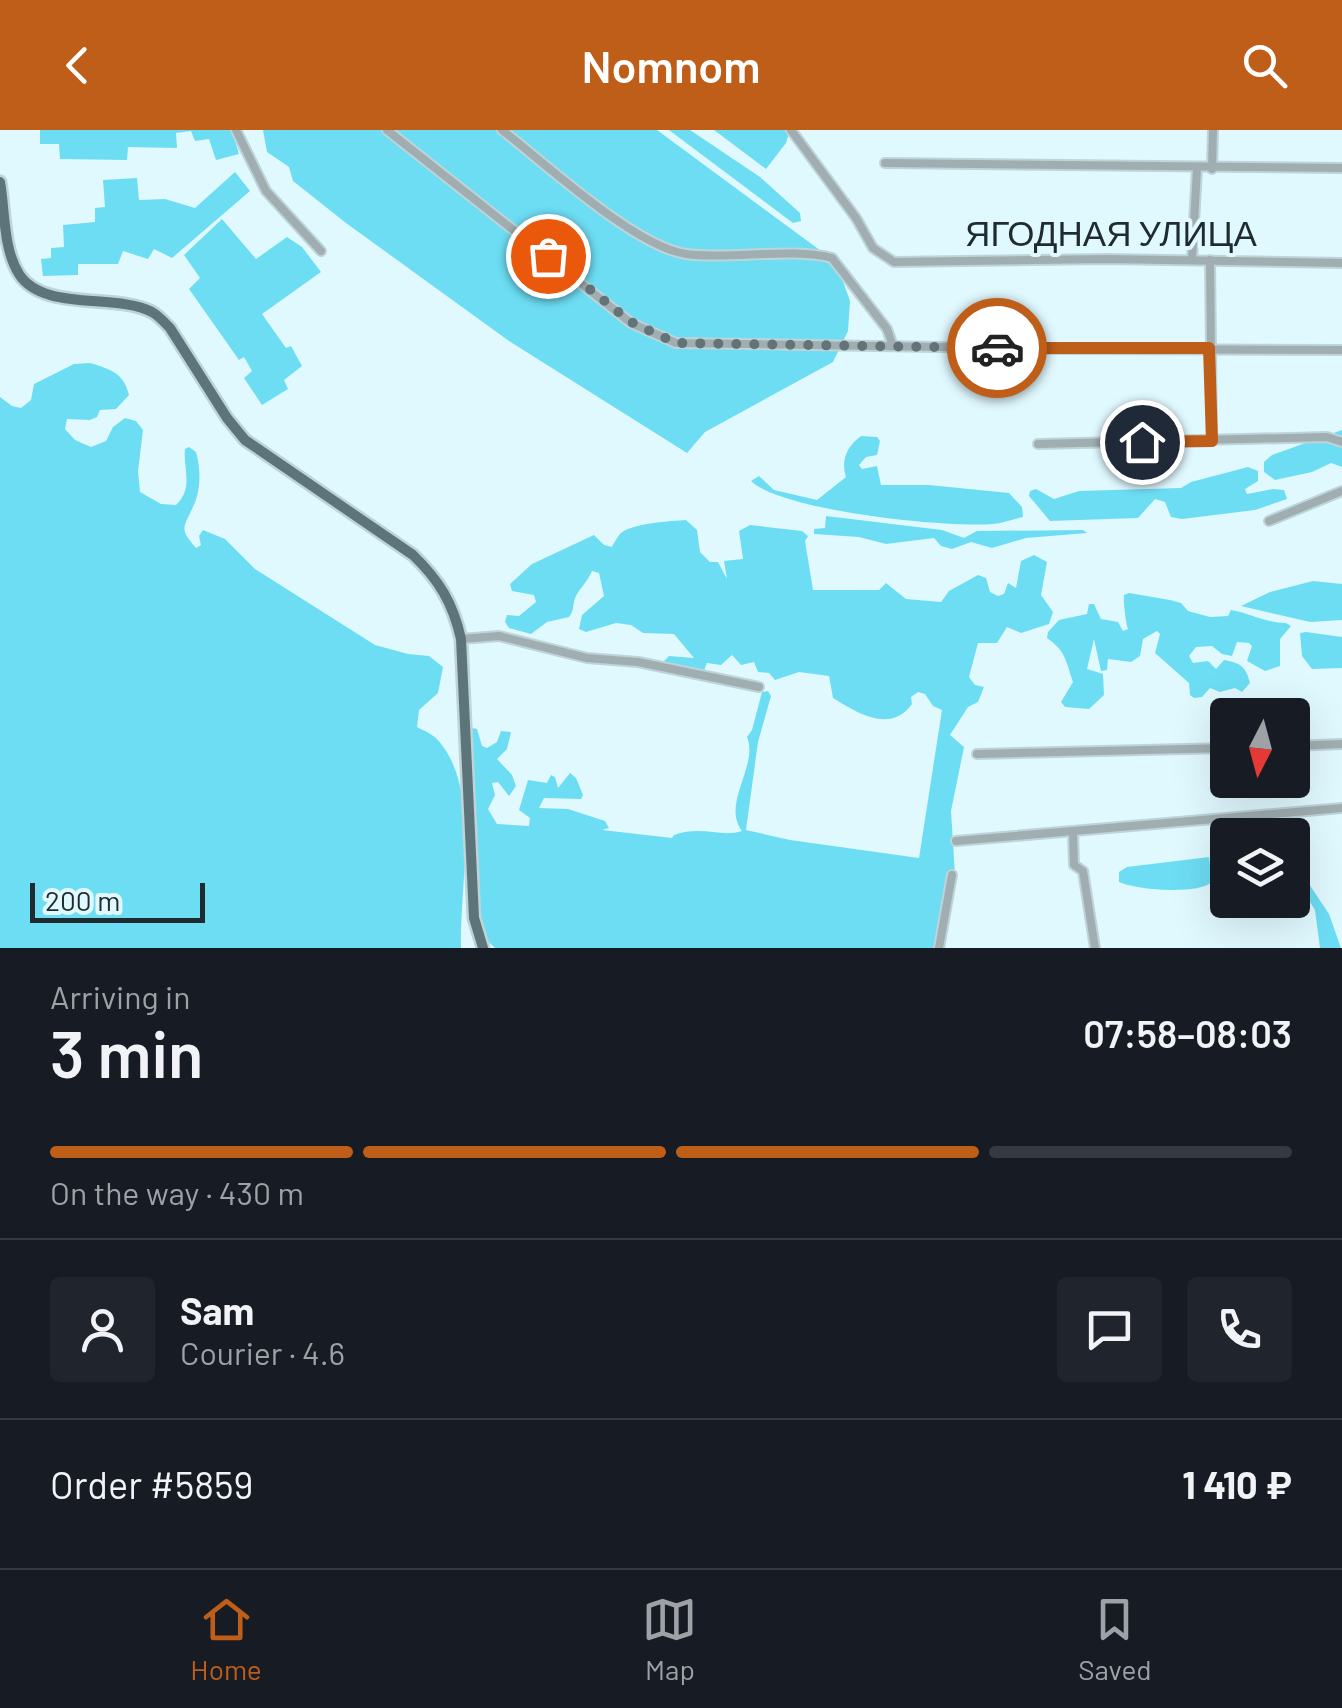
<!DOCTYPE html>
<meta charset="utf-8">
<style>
body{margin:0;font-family:Barlow,sans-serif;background:#20242c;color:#f1f3f6;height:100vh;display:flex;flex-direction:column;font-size:38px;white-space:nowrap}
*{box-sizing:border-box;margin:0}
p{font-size:32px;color:#9ea1a6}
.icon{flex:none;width:55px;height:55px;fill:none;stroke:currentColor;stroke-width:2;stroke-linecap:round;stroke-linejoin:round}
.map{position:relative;height:818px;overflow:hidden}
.drawer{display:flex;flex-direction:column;background:#171b24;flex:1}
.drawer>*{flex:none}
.needle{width:65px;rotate:186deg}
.buttons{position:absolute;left:1210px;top:568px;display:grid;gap:20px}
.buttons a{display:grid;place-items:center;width:100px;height:100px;border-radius:10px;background:#171b24;box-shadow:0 10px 40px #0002;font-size:50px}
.scale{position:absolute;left:30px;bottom:25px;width:175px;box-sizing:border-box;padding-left:10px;border:5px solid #1f2b2e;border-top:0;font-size:28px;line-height:35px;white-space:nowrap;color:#1f2b2e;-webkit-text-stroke:8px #e0f9ff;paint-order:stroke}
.pin{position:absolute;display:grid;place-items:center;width:85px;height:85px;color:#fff;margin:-42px;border:5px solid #fff;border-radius:50%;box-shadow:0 2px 10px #0007}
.courier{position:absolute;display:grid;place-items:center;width:100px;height:100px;margin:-50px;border:8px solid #be5e18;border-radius:50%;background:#fff;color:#222;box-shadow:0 2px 12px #0007}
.head em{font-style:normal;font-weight:600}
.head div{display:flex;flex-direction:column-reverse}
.head{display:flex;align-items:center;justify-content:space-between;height:170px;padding:0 50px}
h1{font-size:65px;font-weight:600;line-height:75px}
.bar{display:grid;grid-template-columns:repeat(4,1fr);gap:15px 10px;align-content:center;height:120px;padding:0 50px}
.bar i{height:12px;border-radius:8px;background:#363941}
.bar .current{background:#be5e18}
.bar p{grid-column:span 4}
.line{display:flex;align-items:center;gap:25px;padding:0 50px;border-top:2px solid #363941}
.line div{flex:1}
.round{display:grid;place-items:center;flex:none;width:105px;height:105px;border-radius:10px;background:#20242c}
header{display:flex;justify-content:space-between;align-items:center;height:130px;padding:0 50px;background:#be5e18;color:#fff;font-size:45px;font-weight:600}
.tab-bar{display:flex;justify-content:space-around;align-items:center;height:140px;border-top:2px solid #363941;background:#171b24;font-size:28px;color:#9ea1a6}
.tab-bar a{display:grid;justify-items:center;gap:5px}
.tab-bar .current{color:#be5e18}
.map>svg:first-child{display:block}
.green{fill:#6dddf3}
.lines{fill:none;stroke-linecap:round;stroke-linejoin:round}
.minor-casing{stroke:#bdd4d9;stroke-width:12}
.major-casing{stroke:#bdd4d9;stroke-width:15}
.minor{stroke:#a1aeb1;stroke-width:8}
.major{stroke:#5d757a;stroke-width:10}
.done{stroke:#637377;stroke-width:10;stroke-dasharray:0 18}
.route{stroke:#be5e18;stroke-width:12}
.labels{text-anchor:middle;stroke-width:8;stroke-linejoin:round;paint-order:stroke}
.street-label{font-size:35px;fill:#1f2b2e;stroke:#e0f9ff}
</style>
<header><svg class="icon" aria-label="back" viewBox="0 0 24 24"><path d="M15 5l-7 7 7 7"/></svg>Nomnom<svg class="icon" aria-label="search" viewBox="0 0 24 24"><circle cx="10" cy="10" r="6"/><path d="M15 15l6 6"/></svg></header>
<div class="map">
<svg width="1342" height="818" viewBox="0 0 1342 818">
<rect width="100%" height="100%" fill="#e0f9ff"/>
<g class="green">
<polygon points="40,0 232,0 239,24 216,30 209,9 195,11 191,1 176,3 177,18 128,17 127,30 60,29 59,14 40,14"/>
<polygon points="263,0 657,0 836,132 850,171 848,201 833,232 705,302 687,323 509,211 346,93 293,51 289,37 267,22"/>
<polygon points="669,0 690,0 760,47 800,83 801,91 793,93"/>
<polygon points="714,0 790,0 786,13 766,39"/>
<polygon points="235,42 250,61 172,128 154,119 148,129 123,121 118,134 78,134 78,145 43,146 41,129 51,128 51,118 64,117 63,95 95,92 95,78 105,77 103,50 137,48 139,70 165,69 195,78"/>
<polygon points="222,89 256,129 287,107 302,117 321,142 262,184 286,218 291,216 302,236 284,250 288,259 262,275 244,248 252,241 244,227 239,230 189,159 200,148 184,125"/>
<path d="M90,233C110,239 124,243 129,265L116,279L100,280L97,287L90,290L67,289L65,299L75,310L91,317L106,311L113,297L125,288L136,291L143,300L138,341L140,362L161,374L176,375C194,358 183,340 185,319L189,317L196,322C201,339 201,361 193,377C183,399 179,398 196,418L201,415L199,406L203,400L225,409L255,439L375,515L408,524L429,526L443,537L438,563L419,580L417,597C423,600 432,604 437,609C482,657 459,759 461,818H0V267L12,276L21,278L31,270L34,254L74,234Z"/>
<polygon points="1342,300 1342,337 1331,333 1312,342 1275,350 1264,342 1264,332 1272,325"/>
<path d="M861,306L877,307L880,311L877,325L866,327L859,335L862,339L877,336L881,355H929L1009,363L1022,377L1023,387C1013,389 1002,393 993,394C947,398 782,381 751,351L759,346L774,360L817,370L846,347C841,331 846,317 861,306Z"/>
<polygon points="1248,337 1258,341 1258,351 1245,359 1247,364 1273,359 1284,360 1287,369 1255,380 1182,389 1171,387 1165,372 1155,369 1138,388 1050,391 1029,366 1030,361 1036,359 1054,369 1079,361 1181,358 1191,352"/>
<polygon points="826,386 942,400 964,408 977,401 1083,400 1087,403 1026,408 992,418 971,412 952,419 941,416 934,408 886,414 859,407 814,404 814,399 825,398"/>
<path d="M686,390L697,400L700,422L710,432H718L727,449L724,431L743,429L739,401L750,395L802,401L808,406L805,411L813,460H879L886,453L906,469L941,472L949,461L978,445L986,448L990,462L998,466L1004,464L1008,453L1016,458L1021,431L1034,425L1047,432L1041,465L1053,482L1049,494L1021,503L1007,497L997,513H978L969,547L975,555L984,557L978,572L968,577L950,605L964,617L951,681L955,744L937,818H495L482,806L478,790L472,598L477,599L482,616L487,618L497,612L501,601L511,602L507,619L497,629L512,645L516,656L509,666L498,652L492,653L495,665L488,679L497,694L529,696L530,688L519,680L528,650L547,653L551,645L555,647L558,658L570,643L576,648L583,665L581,669L544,668L539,678L568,679L605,691L609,698L602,700L672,708L674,705C702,695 721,708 742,701C721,673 759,636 747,607L752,600L762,562L768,561L771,566L758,612L746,700L790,710L919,728L942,580L933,576L925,564L918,562L911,567L912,574C891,604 857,583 833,568L829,546L799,542L775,550L769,543L758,542L754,532L741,535L732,525L721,535L707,533L703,543L669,536L664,531L669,526L694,528L674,504L643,503L631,495L616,493L586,502L579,499L582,485L604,466L599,443L592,441C588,451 580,458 576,466C572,474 575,479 569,487L547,492L531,504L509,498L505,492L507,485L519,486L536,472L534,465L512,461L510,454L532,434L594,405L604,415L612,417C612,416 620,403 621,403C633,393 671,391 686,390Z"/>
<polygon points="1313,451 1342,454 1342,490 1310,492 1241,476 1270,462"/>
<path d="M1129,463L1170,470L1181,473L1188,481L1210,487L1228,486L1231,480C1249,483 1266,493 1286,493L1291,496L1280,509V536L1265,541L1247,531L1252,516L1249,513L1237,512L1232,526L1222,524L1212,516L1196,517L1189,526L1193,533L1208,531L1216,539L1224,530C1240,533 1246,536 1250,553L1242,562L1235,558L1220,562L1210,558L1202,567L1194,568L1190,565L1189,553L1155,523L1160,504L1157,501L1143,509L1140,526L1131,532L1108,529L1107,540L1101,541L1094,509L1087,539L1103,544L1104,565L1089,579L1065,577L1061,572L1073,552C1066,532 1066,521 1047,508L1048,502L1059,490L1087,484L1089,474H1094L1101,489L1118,492L1123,501L1128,499C1126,494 1123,471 1124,465Z"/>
<polygon points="1306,502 1342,507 1342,538 1312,539 1302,526 1300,503"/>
<path d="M1209,727L1212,752C1197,765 1137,760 1119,752V742L1127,737Z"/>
<polygon points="1293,730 1329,784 1341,818 1320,818 1315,780 1293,744"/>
</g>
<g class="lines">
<g class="minor-casing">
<g id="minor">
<polyline points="236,0 266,61 321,121"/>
<polyline points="387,0 631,193 676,213 1062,219 1342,220"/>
<path d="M502,0C546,34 634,116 686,124C728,130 794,117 832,128L887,199L893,216"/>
<polyline points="791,0 856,88 873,118 894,132 1106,129 1342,133"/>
<polyline points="885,33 1342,38"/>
<polyline points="1212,39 1213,0"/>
<polyline points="1192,130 1197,38"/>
<polyline points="1210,130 1212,311"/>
<polyline points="1038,314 1327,307 1342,312"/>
<polyline points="1269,391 1342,361"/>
<polyline points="461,509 499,506 587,528 638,532 759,557"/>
<polyline points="1292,616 1342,614"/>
<polyline points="977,624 1228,618"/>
<polyline points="1073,701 1074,735 1083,741 1095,818"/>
<polyline points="956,711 1342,678"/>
<polyline points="939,818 952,745"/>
</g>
</g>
<g class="major-casing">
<path id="major" d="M0,52C5,80 3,119 19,144C43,182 116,163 152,182C159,186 164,192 170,198L227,288L245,310L413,425C439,450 453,473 461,509L474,788L483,818"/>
</g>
<use href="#minor" class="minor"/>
<use href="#major" class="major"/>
</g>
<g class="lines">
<polyline class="done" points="548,126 631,192 676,213 997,218"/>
<polyline class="route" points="997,218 1209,218 1212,311 1142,312"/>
</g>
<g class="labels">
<g class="street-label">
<text x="1111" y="116">ЯГОДНАЯ УЛИЦА</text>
</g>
</g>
</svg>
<div class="buttons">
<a><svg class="needle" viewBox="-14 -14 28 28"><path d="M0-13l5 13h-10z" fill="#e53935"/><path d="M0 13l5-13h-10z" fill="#9ea1a6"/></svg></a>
<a><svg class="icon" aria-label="layers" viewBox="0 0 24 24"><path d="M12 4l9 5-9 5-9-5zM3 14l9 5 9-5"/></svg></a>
</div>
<div class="scale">200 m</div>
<div class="pin" style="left:548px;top:126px;background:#ea580c"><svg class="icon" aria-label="bag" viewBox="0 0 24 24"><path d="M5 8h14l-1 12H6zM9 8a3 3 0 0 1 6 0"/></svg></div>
<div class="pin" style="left:1142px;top:312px;background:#1f2937"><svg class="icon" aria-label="home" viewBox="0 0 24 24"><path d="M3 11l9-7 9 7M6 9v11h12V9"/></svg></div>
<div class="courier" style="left:997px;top:218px"><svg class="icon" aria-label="car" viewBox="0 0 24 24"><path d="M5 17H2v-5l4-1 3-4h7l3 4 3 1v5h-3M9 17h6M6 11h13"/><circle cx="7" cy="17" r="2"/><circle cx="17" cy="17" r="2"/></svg></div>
</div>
<section class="drawer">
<div class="head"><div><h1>3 min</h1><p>Arriving in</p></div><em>07:58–08:03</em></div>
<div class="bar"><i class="current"></i><i class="current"></i><i class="current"></i><i></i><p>On the way · 430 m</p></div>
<div class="line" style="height:180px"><a class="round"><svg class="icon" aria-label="person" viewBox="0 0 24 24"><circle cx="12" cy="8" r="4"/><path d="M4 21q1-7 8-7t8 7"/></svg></a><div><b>Sam</b><p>Courier · 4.6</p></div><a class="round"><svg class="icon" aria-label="chat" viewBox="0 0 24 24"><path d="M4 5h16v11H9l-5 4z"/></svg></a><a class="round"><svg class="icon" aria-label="phone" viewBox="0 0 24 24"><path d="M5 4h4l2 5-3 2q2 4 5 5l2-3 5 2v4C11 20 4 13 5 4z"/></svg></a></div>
<div class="line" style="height:130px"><div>Order #5859</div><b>1 410 ₽</b></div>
</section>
<nav class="tab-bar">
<a class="current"><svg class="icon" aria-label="home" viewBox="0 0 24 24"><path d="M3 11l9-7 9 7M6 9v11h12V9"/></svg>Home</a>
<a><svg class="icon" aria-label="map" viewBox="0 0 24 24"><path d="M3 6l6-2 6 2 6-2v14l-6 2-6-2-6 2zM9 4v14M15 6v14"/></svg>Map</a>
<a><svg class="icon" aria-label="saved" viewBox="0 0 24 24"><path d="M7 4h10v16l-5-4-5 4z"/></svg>Saved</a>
</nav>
